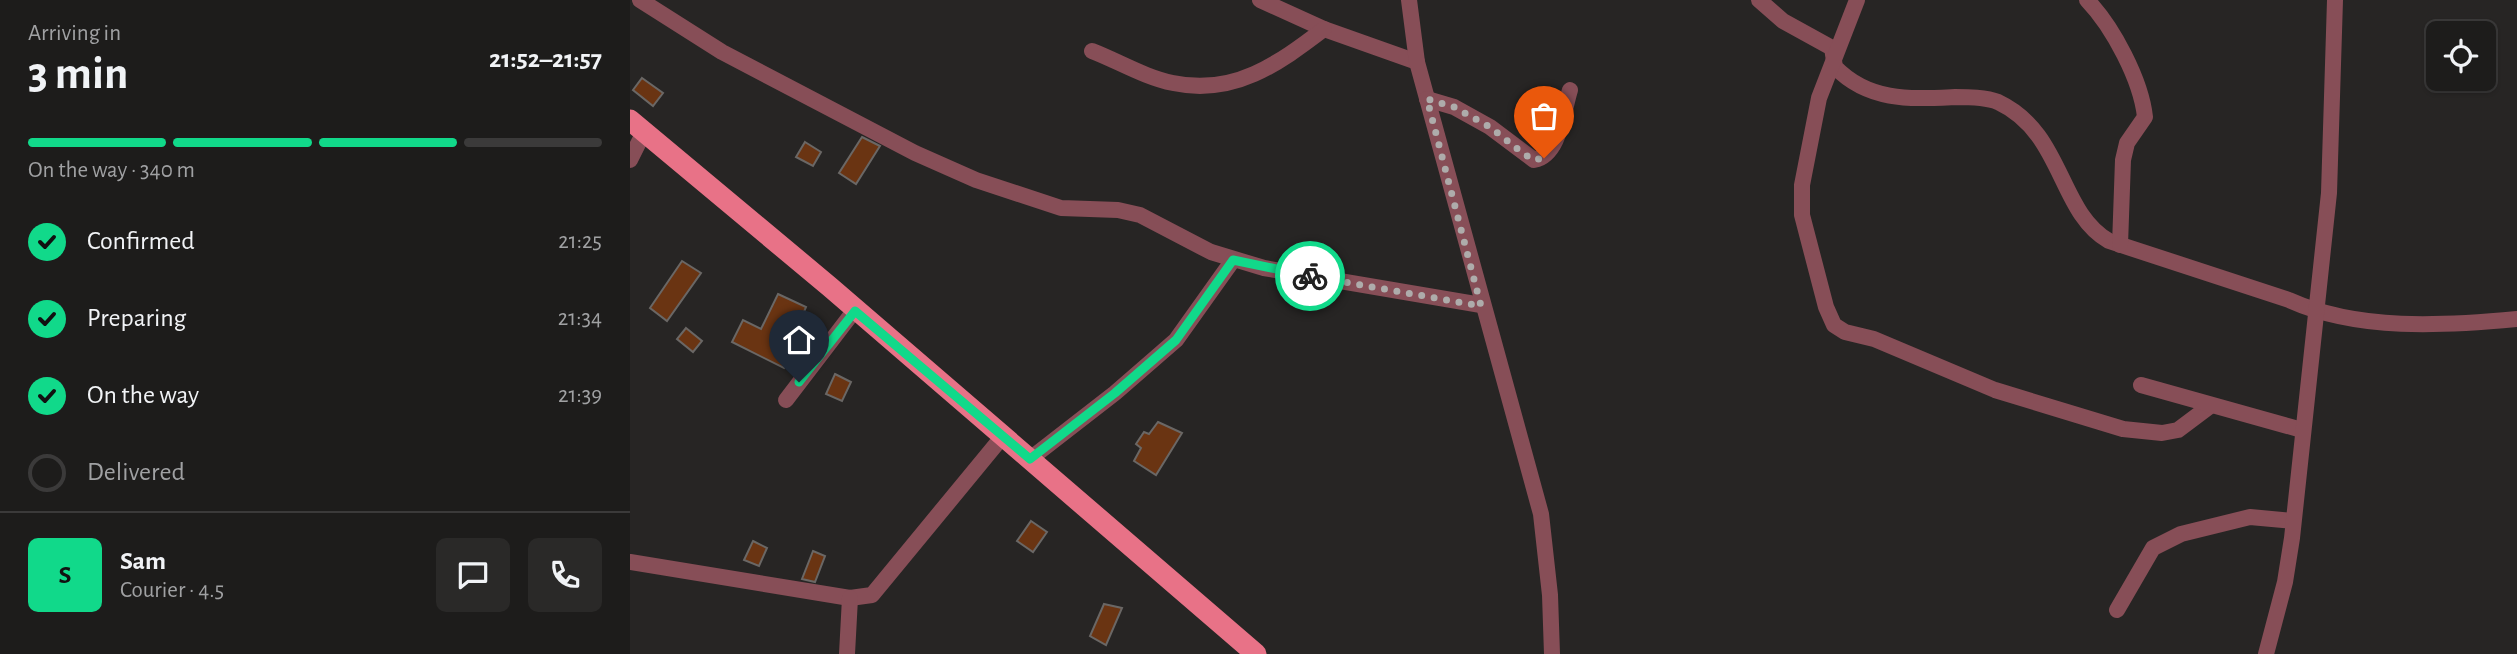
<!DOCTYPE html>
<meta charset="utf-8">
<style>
body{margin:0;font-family:"Alegreya Sans",sans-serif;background:#2a2928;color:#f1f3f6;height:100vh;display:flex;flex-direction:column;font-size:26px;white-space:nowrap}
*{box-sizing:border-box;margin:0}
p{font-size:23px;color:#a0a1a3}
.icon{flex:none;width:38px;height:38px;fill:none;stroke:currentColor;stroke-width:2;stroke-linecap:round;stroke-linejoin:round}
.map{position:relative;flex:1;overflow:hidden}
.sheet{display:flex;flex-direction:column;background:#1d1c1b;width:630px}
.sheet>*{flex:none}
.buttons{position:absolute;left:1796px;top:21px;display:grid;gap:14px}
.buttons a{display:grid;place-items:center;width:70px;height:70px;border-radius:10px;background:#1d1c1b;box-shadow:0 2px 5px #0004,0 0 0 2px #3b3a3a;font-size:35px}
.pin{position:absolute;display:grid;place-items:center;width:60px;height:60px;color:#fff;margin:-72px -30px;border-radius:50% 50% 50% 0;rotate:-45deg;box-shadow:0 0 7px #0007}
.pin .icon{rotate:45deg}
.courier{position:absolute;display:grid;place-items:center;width:70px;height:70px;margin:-35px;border:5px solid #11d98a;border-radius:50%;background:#fff;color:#222;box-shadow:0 2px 9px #0007}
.headline em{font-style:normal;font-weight:600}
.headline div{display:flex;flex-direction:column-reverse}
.headline{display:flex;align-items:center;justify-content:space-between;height:119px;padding:0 28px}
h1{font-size:46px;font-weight:600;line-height:52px}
.bar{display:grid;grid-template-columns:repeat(4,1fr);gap:10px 7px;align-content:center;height:84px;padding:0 28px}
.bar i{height:9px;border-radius:5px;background:#3b3a3a}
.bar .selected{background:#11d98a}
.bar p{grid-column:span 4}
.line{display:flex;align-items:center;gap:18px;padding:0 28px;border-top:2px solid #3b3a3a}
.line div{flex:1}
.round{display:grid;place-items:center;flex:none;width:74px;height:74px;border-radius:10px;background:#2a2928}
ol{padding:0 28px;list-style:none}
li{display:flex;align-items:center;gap:21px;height:77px}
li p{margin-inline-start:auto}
li .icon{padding:7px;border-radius:50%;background:#11d98a;color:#111;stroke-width:4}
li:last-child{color:#a0a1a3}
li i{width:38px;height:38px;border:4px solid #3b3a3a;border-radius:50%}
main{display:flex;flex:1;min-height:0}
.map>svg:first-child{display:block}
.building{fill:#6a3412;stroke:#6a6765;stroke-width:2}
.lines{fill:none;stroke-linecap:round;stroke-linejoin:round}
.minor{stroke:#874e57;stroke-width:16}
.major{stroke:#e87287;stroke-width:21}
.done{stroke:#aeacab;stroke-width:7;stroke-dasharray:0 12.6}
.route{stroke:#11d98a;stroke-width:9}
</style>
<main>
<section class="sheet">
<div class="headline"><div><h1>3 min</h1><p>Arriving in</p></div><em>21:52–21:57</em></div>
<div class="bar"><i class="selected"></i><i class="selected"></i><i class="selected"></i><i></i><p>On the way · 340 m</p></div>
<ol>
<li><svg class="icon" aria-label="check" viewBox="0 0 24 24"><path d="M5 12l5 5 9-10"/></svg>Confirmed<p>21:25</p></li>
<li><svg class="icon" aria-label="check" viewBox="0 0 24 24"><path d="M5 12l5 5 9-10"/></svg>Preparing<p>21:34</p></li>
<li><svg class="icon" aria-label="check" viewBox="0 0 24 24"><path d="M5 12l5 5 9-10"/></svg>On the way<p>21:39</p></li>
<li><i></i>Delivered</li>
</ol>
<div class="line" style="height:126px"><b class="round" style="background:#11d98a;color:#111">S</b><div><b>Sam</b><p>Courier · 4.5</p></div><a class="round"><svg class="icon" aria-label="chat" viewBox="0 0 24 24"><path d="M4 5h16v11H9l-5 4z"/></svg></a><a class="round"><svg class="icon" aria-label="phone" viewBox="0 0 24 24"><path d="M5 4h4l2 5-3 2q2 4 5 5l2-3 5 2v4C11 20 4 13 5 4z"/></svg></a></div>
</section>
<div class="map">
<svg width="1887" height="654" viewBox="0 0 1887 654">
<rect width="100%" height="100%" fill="#272524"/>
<g class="building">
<polygon points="12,78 33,93 23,106 3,90"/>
<polygon points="232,137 250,146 226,184 209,173"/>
<polygon points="175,142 191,152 183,166 166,157"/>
<polygon points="52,261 71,273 37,321 20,308"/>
<polygon points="148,294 176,307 161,344 165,345 154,368 102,342 113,320 131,329"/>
<polygon points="56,328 72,341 63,352 47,339"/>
<polygon points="205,374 221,382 212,401 196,394"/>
<polygon points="528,422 552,433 526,475 504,461 511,448 506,444 514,432 519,434"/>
<polygon points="401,521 417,532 403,552 387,541"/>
<polygon points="123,541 137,548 129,566 114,560"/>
<polygon points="183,551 195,556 185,582 172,579"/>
<polygon points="474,604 492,608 476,645 460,636"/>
</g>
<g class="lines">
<g class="minor">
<polyline points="10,0 92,52 285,153 346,180 431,208 488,210 510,215 581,252 634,268 851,305"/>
<polyline points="630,0 694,29 787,62"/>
<polyline points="779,0 787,62 911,514 920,595 922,654"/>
<path d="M1129,0L1153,21L1202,48L1205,67C1239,102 1281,99 1325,97C1338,97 1356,97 1368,102C1434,133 1428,212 1479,241L1659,300C1728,331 1813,326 1887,319"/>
<polyline points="1227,0 1189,98 1172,185 1172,215 1196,307 1204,325 1215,332 1244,339 1365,390 1493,429 1532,433 1548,430 1580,406"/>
<path d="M1457,0C1483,27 1511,80 1515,117L1497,143L1493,160L1490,245"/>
<path d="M462,51C488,61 516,78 543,83C604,96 648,64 694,29"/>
<path d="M797,99L824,107L860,127L904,160C930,155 933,112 940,90"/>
<polyline points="0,160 14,132"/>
<polyline points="1511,385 1672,430"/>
<polyline points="156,400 224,311"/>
<polyline points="400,459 485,393 546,340 603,260"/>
<polyline points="0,562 220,598 242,595 373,436"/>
<polyline points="1487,610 1523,548 1551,534 1620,517 1663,521"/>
<polyline points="217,654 220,598"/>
<polyline points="1636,654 1655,582 1662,538 1699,193 1705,0"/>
</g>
<polyline class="major" points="0,120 200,287 626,654"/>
</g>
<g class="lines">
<polyline class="done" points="680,276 851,306 797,99 824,107 860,127 894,154 904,160 914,158"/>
<polyline class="route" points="169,382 225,311 400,459 485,393 546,340 603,260 680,276"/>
</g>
</svg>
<div class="buttons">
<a><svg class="icon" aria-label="locate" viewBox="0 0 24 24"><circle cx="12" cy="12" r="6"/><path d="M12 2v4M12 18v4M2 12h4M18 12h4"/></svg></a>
</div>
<div class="pin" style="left:914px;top:158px;background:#ea580c"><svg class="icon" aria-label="bag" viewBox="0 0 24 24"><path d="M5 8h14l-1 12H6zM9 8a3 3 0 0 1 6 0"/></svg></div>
<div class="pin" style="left:169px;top:382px;background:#1f2937"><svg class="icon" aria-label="home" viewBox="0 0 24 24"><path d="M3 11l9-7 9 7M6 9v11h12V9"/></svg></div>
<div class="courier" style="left:680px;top:276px"><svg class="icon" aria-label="bike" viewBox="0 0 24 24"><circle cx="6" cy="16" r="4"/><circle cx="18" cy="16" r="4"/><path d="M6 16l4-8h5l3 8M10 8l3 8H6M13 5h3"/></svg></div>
</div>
</main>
